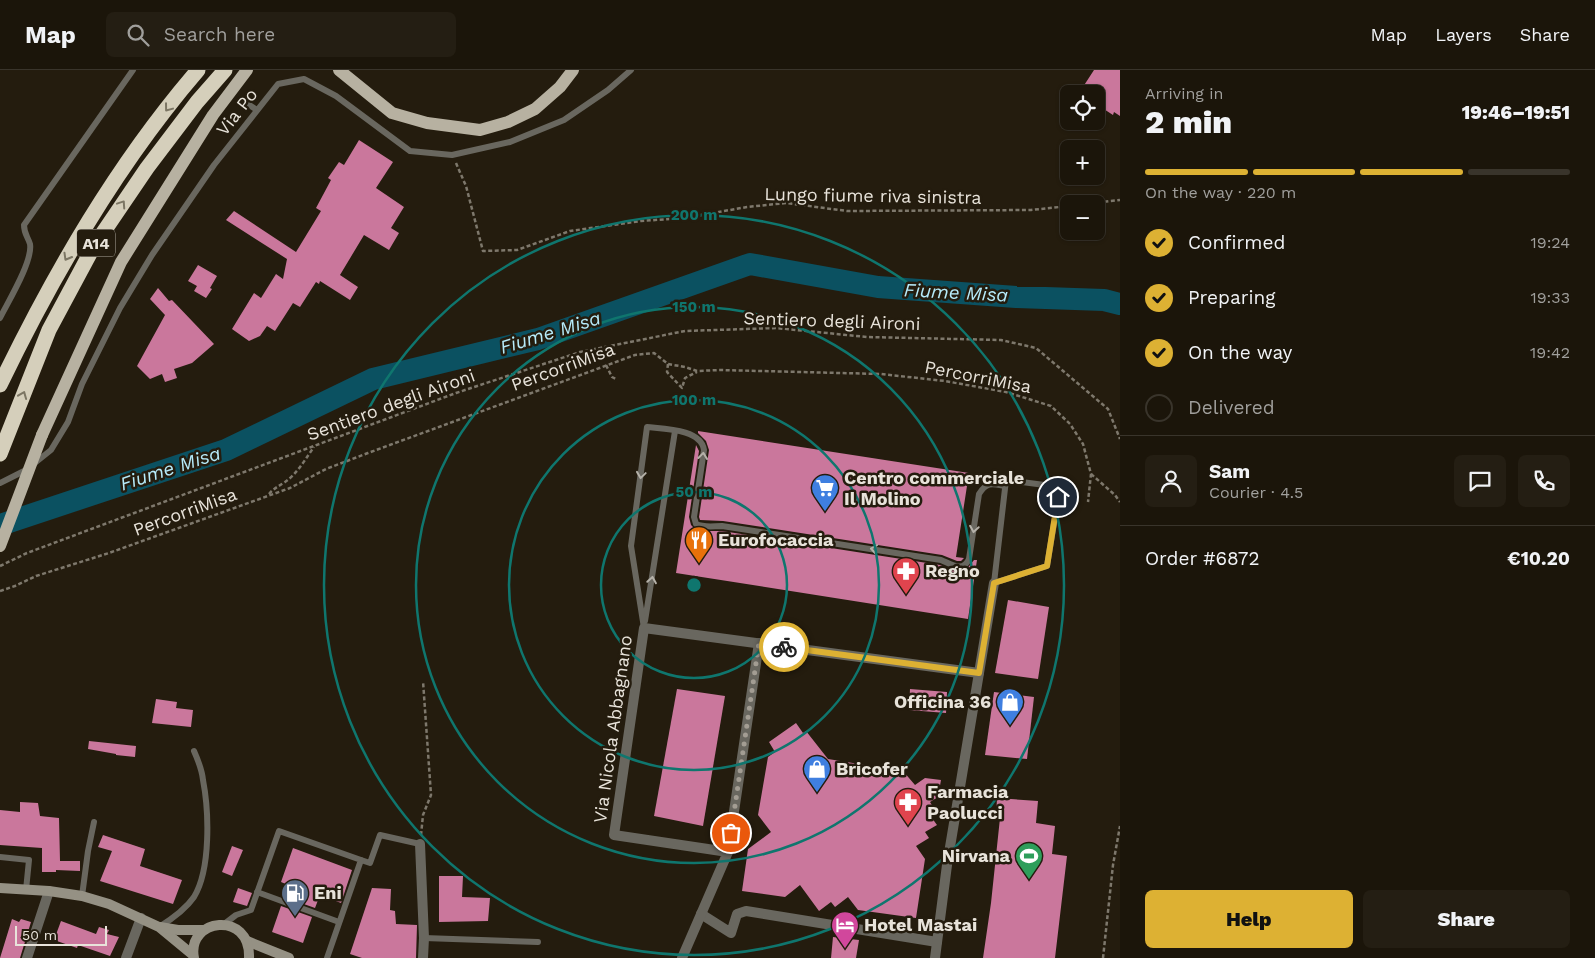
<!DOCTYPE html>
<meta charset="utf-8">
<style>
body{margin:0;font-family:"Work Sans",sans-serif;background:#241e13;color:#f1f3f6;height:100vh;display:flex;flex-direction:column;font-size:19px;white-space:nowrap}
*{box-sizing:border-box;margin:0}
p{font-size:16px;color:#a09f9c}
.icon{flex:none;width:28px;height:28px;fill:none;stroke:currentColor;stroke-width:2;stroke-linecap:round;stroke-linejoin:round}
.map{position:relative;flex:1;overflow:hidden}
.drawer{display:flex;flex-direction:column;background:#1b150a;width:475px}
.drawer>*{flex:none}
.controls{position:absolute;left:1060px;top:15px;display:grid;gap:10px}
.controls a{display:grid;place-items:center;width:45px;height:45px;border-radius:8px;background:#1b150a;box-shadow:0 1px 4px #0004,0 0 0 1px #39342b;font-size:25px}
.scale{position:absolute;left:15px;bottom:12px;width:92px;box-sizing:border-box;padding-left:5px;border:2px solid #e8e3da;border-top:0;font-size:14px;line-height:18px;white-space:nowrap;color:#e8e3da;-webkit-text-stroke:4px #241c0e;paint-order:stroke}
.pin{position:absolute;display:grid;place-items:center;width:42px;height:42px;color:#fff;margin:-21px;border:2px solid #fff;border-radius:50%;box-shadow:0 1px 5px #0007}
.courier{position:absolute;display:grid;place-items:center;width:50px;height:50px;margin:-25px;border:4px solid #ddb133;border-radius:50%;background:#fff;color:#222;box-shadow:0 1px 6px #0007}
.overview em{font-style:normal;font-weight:800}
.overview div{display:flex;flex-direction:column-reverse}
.overview{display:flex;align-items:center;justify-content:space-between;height:85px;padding:0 25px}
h1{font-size:32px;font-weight:800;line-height:38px}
.bar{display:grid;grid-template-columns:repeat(4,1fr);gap:8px 5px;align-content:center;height:60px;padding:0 25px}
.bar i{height:6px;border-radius:4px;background:#39342b}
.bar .active{background:#ddb133}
.bar p{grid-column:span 4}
.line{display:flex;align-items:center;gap:12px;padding:0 25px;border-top:1px solid #39342b}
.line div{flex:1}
.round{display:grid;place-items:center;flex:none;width:52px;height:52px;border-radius:8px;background:#241e13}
ol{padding:0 25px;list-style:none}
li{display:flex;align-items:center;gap:15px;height:55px}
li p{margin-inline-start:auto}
li .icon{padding:5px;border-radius:50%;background:#ddb133;color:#111;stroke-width:4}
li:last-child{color:#a09f9c}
li i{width:28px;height:28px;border:2px solid #39342b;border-radius:50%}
.cta{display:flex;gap:10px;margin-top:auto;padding:10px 25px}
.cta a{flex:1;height:58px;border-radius:8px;background:#ddb133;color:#111;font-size:20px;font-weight:800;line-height:58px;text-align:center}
.cta a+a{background:#241e13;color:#f1f3f6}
header{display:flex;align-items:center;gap:30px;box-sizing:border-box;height:70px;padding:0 25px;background:#1b150a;border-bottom:1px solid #39342b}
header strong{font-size:24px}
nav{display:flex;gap:28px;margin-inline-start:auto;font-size:18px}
.search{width:350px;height:45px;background:#241e13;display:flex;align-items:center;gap:12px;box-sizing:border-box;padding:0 18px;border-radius:8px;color:#a09f9c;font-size:19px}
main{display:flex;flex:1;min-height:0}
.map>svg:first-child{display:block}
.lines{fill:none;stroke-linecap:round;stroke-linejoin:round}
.river{stroke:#0b5161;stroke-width:22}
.building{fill:#ca779c}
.path{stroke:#7e786c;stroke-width:2.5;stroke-dasharray:4 2.5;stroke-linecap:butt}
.service{stroke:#69675f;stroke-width:6}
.minor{stroke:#69675f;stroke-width:10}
.secondary{stroke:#959184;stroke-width:10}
.primary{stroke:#b7b1a1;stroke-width:12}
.motorway{stroke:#d5cfbb;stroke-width:15}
.primary-bridge{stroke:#b7b1a1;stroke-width:12}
.oneway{stroke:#7c7664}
.oneway2{stroke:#b5b1a9}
.done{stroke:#a39d93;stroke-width:5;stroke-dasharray:0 9}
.route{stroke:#ddb133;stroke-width:6}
.ring{fill:none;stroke:#0f766e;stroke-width:2.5}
.labels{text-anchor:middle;stroke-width:5;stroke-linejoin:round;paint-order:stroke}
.shield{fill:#241c0e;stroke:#ada79d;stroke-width:1}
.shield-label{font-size:16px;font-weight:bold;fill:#e8e3da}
.street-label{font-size:18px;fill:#e8e3da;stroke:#241c0e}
.poi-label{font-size:18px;font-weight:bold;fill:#e8e3da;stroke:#241c0e;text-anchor:start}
.water-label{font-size:19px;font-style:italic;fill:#b6ebfa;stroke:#241c0e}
.centre{fill:#0f766e;stroke:#241c0e;stroke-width:2.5}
.ring-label{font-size:15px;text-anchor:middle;font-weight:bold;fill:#0f766e;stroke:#241c0e;stroke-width:5;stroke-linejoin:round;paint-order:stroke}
</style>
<header>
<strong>Map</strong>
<div class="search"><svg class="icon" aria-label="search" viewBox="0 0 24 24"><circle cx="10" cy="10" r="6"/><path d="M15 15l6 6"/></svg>Search here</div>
<nav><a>Map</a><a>Layers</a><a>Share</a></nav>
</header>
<main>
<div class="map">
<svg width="1120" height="888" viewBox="0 0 1120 888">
<rect width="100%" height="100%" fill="#241c0e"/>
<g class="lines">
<polyline class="river" points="0,455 226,380 373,309 538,269 750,194 878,217 1016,227 1104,230 1120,234"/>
</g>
<g class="building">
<polygon points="1094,0 1120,0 1120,46 1114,42 1113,45 1096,34 1096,24 1086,24 1081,20"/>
<polygon points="359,70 393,92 376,118 404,137 391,158 399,163 389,180 364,165 340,205 358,217 350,230 320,211 319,214 316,212 300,237 293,233 275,261 267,256 260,266 249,271 232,259 254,223 261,228 276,204 283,209 287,189 226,150 234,141 296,182 321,141 316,138 331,110 328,108 339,92 344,95"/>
<polygon points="198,195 217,206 210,218 212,219 206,228 194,221 197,216 188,211"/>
<polygon points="158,218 169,231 172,230 214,274 192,293 174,299 177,308 165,312 162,304 150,309 137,296 165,245 150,229"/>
<polygon points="698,361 969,403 956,487 964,488 961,491 957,491 942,485 723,451 700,450 699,447 709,380 706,371 698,363"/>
<polygon points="696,375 699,381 689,447 691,455 694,458 706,461 722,461 940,495 956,501 966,500 974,490 977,490 968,549 676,503"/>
<polygon points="1008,530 1049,537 1038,609 995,603"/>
<polygon points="677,619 725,626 703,756 654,746"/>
<polygon points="910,619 947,622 946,643 909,640"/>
<polygon points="994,622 1034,627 1027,689 985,685"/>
<polygon points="156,629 177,632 176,638 193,640 191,657 152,653"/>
<polygon points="796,653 803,663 806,661 828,689 903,701 915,715 925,708 941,710 938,727 930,732 935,740 929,744 937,755 925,762 929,768 916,776 925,789 916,848 858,840 848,827 835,837 831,832 819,841 800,815 785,827 742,821 748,779 771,762 758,745 768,687 775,682 769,672"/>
<polygon points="89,671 136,676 135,687 116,685 116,684 88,679"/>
<polygon points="997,728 1038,731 1036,753 1055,756 1052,784 1067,786 1055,888 983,888 991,833 1000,748 996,748"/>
<polygon points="20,732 38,733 40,746 59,748 60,791 80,791 80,801 56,800 56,802 42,802 42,778 0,775 0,740 20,742"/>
<polygon points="103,765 145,779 140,796 182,810 173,834 100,811 112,781 98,777"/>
<polygon points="232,776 243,780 232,806 222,802"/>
<polygon points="293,778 352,800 341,833 320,825 315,838 284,827 288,815 281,812"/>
<polygon points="439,806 463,806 462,827 490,828 488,851 439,852"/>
<polygon points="238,818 252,823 247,836 233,832"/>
<polygon points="372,818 391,819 390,840 395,841 396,854 417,855 416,888 362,888 350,884"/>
<polygon points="281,836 312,847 303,873 272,862"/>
<polygon points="12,849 19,852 21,849 31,852 20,888 0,888"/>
<polygon points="61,851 96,864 99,857 109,860 107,864 119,867 110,886 78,875 77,878 54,870"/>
<polygon points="833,867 859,870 856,888 831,888"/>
</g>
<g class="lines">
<g class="path">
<polyline points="456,93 466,116 483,181 517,180 570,161 641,151 684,148 747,137 786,133 847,141 1031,140 1069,136"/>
<polyline points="1085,134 1120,130"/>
<polyline points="668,294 667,302 682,318 685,308 697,302"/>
<polyline points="606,295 612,307 616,309"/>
<polyline points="1091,404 1115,425 1120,432"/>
<path d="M269,424C274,418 279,416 285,412C297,404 306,388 314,377"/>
<polyline points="0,496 27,483 456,323 580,282 685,261 776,258 867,267 1001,270 1036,278 1108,339 1120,369"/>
<polyline points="0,521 15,516 36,506 109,483 290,418 326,399 368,383 635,285 654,283 668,294 685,297 697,301 720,300 881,304 945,311 1006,322 1051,336 1070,354 1083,374 1091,404 1088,432"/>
<polyline points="421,765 423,745 431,725 423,611"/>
<polyline points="1103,888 1113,795 1120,756"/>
</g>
<g class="service">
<polyline points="243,31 257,40"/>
<path d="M0,248C8,232 33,191 30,174C28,167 24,164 24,155L133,0"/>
<polygon points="1006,410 1060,417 1047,496 994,513"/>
<polyline points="0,413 26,400 51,380 68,352 82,314 120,238 152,185 214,95 278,14 304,9 336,26 410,81 452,85 510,72 564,50 608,20 631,0"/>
<polyline points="645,551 675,361"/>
<path d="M644,558L631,476L647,357C664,359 701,359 704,380L694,447L696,454C705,458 713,456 722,456L941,490C951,494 963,503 969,489L979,424C987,411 993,414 1005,416"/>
<polyline points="0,787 29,790 26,820"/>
<polyline points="361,790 370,793 380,765 420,774"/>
<polyline points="257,822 339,852"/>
<polyline points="82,826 88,781 94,752"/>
<polyline points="223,855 236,845 251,840 279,761 361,790 327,888"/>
<path d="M159,857C172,849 185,840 194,827C211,799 209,741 203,710C202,700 198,690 194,681"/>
<polyline points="424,868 538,872"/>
</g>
<g class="minor">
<polyline points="420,774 424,868 423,888"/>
<polyline points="728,782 759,573"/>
<polyline points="701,844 731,863 737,844 746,841 937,872"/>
<polyline points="27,888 49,821"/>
<polyline points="126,888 141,848"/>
<polyline points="682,888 728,782 614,765 644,558 979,603"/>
<polyline points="935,888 947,795 994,513"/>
</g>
<g class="secondary">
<polyline points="0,818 49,821 82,826 109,834 159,857 193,885"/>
<polyline points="160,857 178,860 204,860"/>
<polyline points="247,871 289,888"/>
<path d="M194,888C186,848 251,840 249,888"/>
</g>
<g class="primary">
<polyline points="339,0 392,43 427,53 480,60 508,52 535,39 560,17 573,0"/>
<polyline points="42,365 121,192 213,45 247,0"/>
</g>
<g class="motorway">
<path d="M0,315C54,203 117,94 198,0"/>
<polyline points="0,384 49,260 94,176 147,98 197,32 225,0"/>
</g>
<polyline class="primary-bridge" points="0,476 42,365"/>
</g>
<defs><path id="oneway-chevron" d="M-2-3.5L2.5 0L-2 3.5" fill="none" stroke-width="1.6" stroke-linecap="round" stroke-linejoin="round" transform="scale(1.25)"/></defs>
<g class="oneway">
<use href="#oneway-chevron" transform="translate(168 38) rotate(127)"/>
<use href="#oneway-chevron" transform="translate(122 134) rotate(-56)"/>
<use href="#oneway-chevron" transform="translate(67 187) rotate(120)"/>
<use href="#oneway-chevron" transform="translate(23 325) rotate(-68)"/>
</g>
<g class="oneway2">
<use href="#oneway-chevron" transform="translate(703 386) rotate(-84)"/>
<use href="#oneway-chevron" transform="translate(641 405) rotate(98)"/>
<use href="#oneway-chevron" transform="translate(974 459) rotate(99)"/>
<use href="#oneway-chevron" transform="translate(874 479) rotate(-171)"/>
<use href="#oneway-chevron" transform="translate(652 510) rotate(-81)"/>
</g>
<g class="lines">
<polyline class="done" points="731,763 759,573 784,577"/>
<polyline class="route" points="784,577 979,603 994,513 1047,496 1058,427"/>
</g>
<g class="ring">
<circle cx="694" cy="515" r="93"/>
<circle cx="694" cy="515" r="185"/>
<circle cx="694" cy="515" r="278"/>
<circle cx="694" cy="515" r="370"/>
</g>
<defs>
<g id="supermarket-pin" transform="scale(1.4375)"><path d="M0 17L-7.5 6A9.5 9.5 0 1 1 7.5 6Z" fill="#3f7fe0" stroke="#241c0e"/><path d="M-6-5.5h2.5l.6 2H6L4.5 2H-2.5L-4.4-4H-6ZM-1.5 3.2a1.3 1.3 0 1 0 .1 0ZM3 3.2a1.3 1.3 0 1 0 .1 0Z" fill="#fff"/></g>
<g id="restaurant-pin" transform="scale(1.4375)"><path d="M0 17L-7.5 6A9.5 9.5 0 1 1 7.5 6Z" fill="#e8710a" stroke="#241c0e"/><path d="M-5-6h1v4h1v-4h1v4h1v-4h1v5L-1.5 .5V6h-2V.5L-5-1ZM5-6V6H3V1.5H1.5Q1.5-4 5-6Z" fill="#fff"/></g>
<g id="pharmacy-pin" transform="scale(1.4375)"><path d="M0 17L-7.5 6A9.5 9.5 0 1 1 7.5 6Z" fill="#e0444e" stroke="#241c0e"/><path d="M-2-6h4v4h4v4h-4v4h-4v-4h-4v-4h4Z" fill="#fff"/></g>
<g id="shop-pin" transform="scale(1.4375)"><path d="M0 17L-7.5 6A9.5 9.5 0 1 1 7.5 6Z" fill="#3f7fe0" stroke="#241c0e"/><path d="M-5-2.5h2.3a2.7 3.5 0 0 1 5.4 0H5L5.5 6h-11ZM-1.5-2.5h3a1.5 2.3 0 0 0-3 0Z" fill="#fff"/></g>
<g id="stadium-pin" transform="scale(1.4375)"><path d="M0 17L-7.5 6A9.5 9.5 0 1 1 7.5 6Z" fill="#2e9e5b" stroke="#241c0e"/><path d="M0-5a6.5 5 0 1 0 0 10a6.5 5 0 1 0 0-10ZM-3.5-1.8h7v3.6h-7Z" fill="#fff"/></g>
<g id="fuel-pin" transform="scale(1.4375)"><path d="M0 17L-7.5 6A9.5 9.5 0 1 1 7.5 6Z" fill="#5c6f8a" stroke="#241c0e"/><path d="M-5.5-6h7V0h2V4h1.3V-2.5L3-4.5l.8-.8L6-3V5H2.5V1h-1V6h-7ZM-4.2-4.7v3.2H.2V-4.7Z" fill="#fff"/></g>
<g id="hotel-pin" transform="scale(1.4375)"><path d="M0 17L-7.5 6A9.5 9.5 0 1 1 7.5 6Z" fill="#d1479c" stroke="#241c0e"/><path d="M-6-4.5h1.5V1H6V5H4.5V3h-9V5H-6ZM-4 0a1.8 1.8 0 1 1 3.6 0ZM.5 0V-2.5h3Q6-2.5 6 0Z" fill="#fff"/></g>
</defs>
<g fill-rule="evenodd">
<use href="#supermarket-pin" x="825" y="418"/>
<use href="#restaurant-pin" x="699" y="470"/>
<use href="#pharmacy-pin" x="906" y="501"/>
<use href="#shop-pin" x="1010" y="632"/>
<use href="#shop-pin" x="817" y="699"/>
<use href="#pharmacy-pin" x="908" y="732"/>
<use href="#stadium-pin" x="1029" y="786"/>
<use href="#fuel-pin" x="295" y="823"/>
<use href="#hotel-pin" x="845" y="855"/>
</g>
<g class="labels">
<rect class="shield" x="77" y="159.5" width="38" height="27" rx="4"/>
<g class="shield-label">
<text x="96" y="179">A14</text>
</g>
<g class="street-label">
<text transform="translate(237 42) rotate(-52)" y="6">Via Po</text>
<text transform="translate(873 126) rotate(1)" y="6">Lungo fiume riva sinistra</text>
<text transform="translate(832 251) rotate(2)" y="6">Sentiero degli Aironi</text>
<text transform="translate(563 297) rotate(-20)" y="6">PercorriMisa</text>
<text transform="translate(978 307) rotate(11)" y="6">PercorriMisa</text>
<text transform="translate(391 335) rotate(-20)" y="6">Sentiero degli Aironi</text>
<text transform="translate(185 442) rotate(-20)" y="6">PercorriMisa</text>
<text transform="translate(613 659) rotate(-82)" y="6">Via Nicola Abbagnano</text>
</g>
<g class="poi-label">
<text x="844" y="414">Centro commerciale<tspan x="844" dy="21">Il Molino</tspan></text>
<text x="718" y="476">Eurofocaccia</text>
<text x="925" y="507">Regno</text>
<text x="991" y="638" text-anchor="end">Officina 36</text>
<text x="836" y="705">Bricofer</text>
<text x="927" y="728">Farmacia<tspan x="927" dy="21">Paolucci</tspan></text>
<text x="1010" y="792" text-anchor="end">Nirvana</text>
<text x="314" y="829">Eni</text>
<text x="864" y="861">Hotel Mastai</text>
</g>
<g class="water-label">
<text transform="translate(956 222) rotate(3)" y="7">Fiume Misa</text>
<text transform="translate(550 262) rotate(-17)" y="7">Fiume Misa</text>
<text transform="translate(170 398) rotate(-18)" y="7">Fiume Misa</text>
</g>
</g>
<circle cx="694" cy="515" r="8" class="centre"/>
<g class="ring-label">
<text x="694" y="150">200 m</text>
<text x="694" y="242">150 m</text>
<text x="694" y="335">100 m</text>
<text x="694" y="427">50 m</text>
</g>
</svg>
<div class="controls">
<a><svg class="icon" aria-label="locate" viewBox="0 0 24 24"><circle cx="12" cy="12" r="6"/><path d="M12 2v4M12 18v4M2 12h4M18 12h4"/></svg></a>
<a>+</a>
<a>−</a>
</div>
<div class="scale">50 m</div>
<div class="pin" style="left:731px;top:763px;background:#ea580c"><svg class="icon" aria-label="bag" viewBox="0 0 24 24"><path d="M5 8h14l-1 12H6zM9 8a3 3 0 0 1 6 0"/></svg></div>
<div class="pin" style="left:1058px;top:427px;background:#1f2937"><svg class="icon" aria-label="home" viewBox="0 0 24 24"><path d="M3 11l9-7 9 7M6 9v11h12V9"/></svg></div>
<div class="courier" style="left:784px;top:577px"><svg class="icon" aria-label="bike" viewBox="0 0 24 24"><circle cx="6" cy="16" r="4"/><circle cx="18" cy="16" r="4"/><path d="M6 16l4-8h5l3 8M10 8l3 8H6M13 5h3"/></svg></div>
</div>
<section class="drawer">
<div class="overview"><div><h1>2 min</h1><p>Arriving in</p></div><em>19:46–19:51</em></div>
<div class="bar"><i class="active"></i><i class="active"></i><i class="active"></i><i></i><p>On the way · 220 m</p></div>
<ol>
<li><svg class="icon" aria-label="check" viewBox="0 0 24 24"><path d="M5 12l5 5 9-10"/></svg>Confirmed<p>19:24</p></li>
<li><svg class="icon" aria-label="check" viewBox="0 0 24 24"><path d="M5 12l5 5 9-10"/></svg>Preparing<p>19:33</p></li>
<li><svg class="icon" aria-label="check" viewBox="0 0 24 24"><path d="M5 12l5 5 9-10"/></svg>On the way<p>19:42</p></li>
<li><i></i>Delivered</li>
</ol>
<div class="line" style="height:90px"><a class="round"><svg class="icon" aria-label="person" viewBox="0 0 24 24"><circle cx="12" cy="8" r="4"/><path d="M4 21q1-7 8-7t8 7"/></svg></a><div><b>Sam</b><p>Courier · 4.5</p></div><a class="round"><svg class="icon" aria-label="chat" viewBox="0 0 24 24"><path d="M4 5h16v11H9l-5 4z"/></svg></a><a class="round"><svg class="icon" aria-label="phone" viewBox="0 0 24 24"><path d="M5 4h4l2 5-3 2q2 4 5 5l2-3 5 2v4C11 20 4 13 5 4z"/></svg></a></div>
<div class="line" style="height:65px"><div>Order #6872</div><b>€10.20</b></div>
<div class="cta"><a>Help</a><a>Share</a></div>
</section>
</main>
